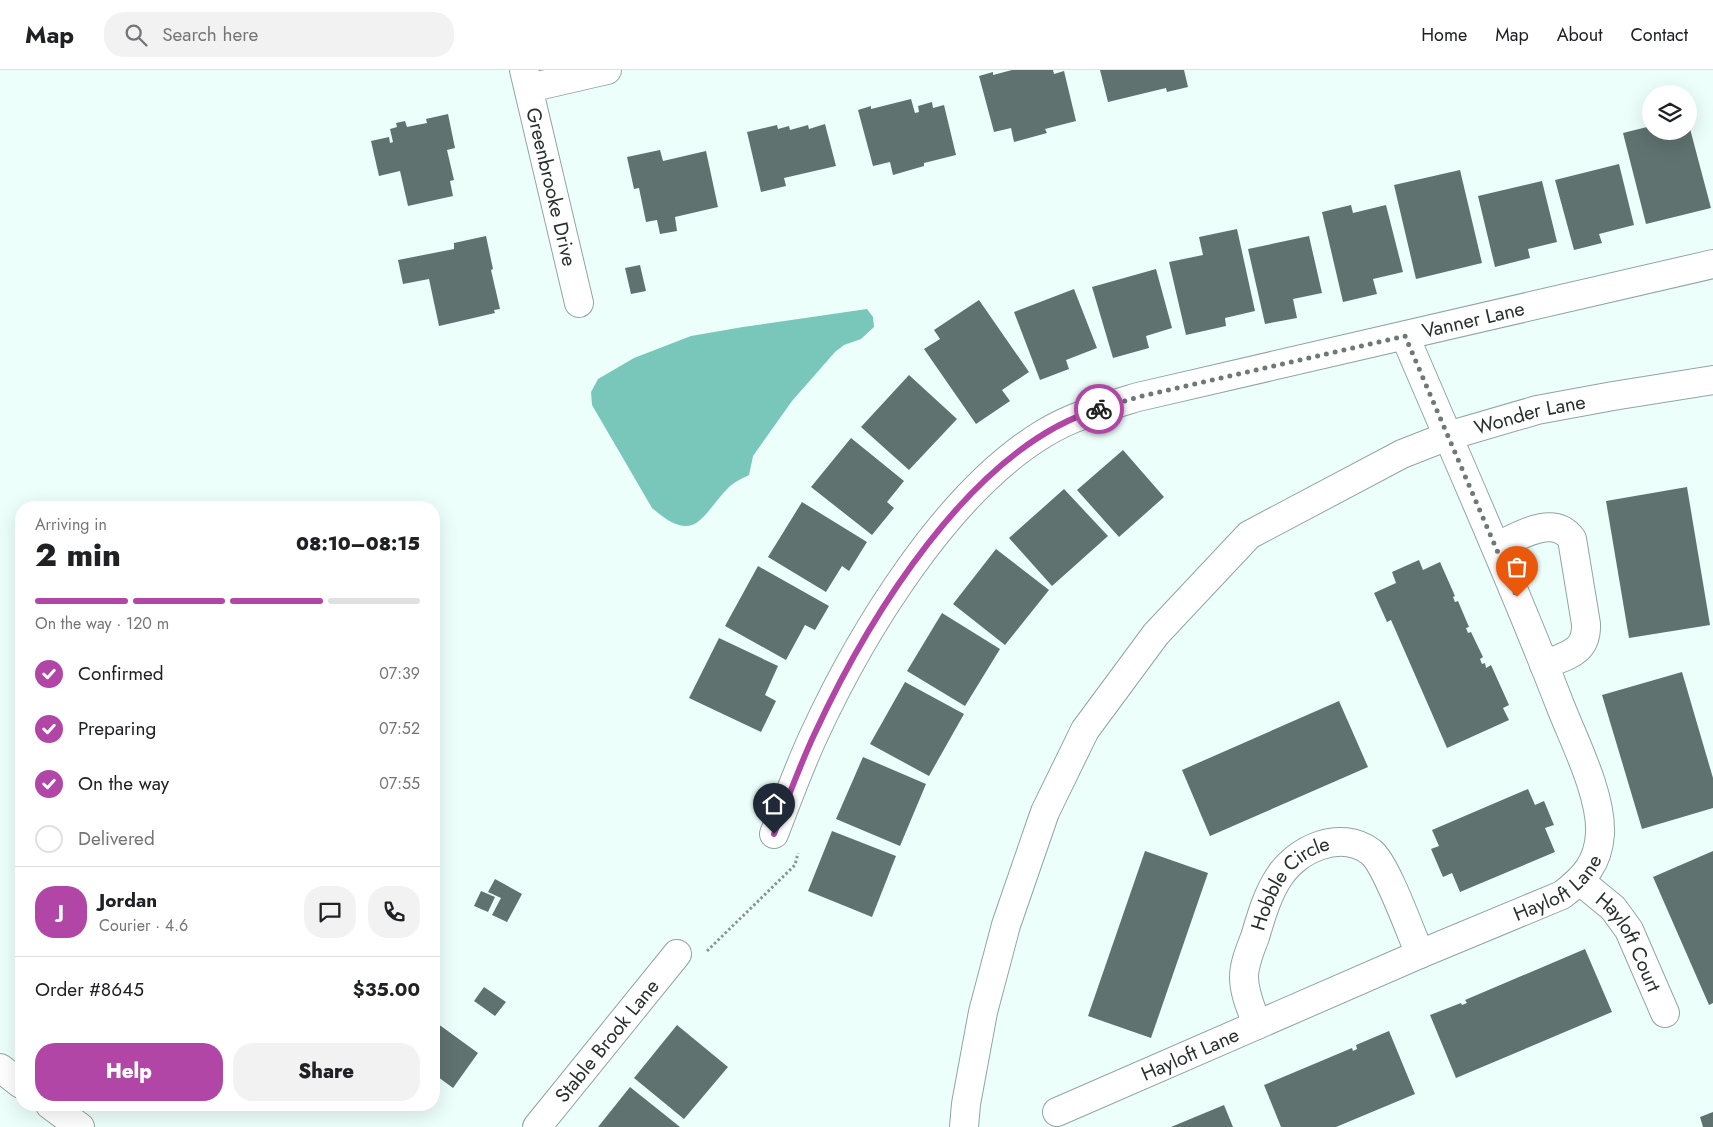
<!DOCTYPE html>
<meta charset="utf-8">
<style>
body{margin:0;font-family:Jost,sans-serif;background:#f2f2f2;color:#202124;height:100vh;display:flex;flex-direction:column;font-size:19px;white-space:nowrap}
*{box-sizing:border-box;margin:0}
p{font-size:16px;color:#757577}
.icon{flex:none;width:28px;height:28px;fill:none;stroke:currentColor;stroke-width:2;stroke-linecap:round;stroke-linejoin:round}
.map{position:relative;flex:1;overflow:hidden}
.details{position:absolute;left:15px;top:431px;width:425px;height:610px;display:flex;flex-direction:column;background:#fff;border-radius:20px;box-shadow:0 5px 20px #0002}
.details>*{flex:none}
.controls{position:absolute;left:1642px;top:15px;display:grid;gap:10px}
.controls a{display:grid;place-items:center;width:55px;height:55px;border-radius:50%;background:#fff;box-shadow:0 5px 20px #0002;font-size:25px}
.pin{position:absolute;display:grid;place-items:center;width:42px;height:42px;color:#fff;margin:-51px -21px;border-radius:50% 50% 50% 0;rotate:-45deg;box-shadow:0 0 5px #0007}
.pin .icon{rotate:45deg}
.courier{position:absolute;display:grid;place-items:center;width:50px;height:50px;margin:-25px;border:4px solid #b246a6;border-radius:50%;background:#fff;color:#222;box-shadow:0 1px 6px #0007}
.head em{font-style:normal;font-weight:800}
.head div{display:flex;flex-direction:column-reverse}
.head{display:flex;align-items:center;justify-content:space-between;height:85px;padding:0 20px}
h1{font-size:32px;font-weight:800;line-height:38px}
.bar{display:grid;grid-template-columns:repeat(4,1fr);gap:8px 5px;align-content:center;height:60px;padding:0 20px}
.bar i{height:6px;border-radius:4px;background:#e0e0e0}
.bar .selected{background:#b246a6}
.bar p{grid-column:span 4}
.line{display:flex;align-items:center;gap:12px;padding:0 20px;border-top:1px solid #e0e0e0}
.line div{flex:1}
.round{display:grid;place-items:center;flex:none;width:52px;height:52px;border-radius:20px;background:#f2f2f2}
ol{padding:0 20px;list-style:none}
li{display:flex;align-items:center;gap:15px;height:55px}
li p{margin-inline-start:auto}
li .icon{padding:5px;border-radius:50%;background:#b246a6;color:#fff;stroke-width:4}
li:last-child{color:#757577}
li i{width:28px;height:28px;border:2px solid #e0e0e0;border-radius:50%}
.primary-button{display:flex;gap:10px;margin-top:auto;padding:10px 20px}
.primary-button a{flex:1;height:58px;border-radius:20px;background:#b246a6;color:#fff;font-size:20px;font-weight:800;line-height:58px;text-align:center}
.primary-button a+a{background:#f2f2f2;color:#202124}
header{display:flex;align-items:center;gap:30px;box-sizing:border-box;height:70px;padding:0 25px;background:#fff;border-bottom:1px solid #e0e0e0}
header strong{font-size:24px}
nav{display:flex;gap:28px;margin-inline-start:auto;font-size:18px}
.search{width:350px;height:45px;background:#f2f2f2;display:flex;align-items:center;gap:12px;box-sizing:border-box;padding:0 18px;border-radius:20px;color:#757577;font-size:19px}
.map>svg:first-child{display:block}
.water{fill:#79c7ba}
.building{fill:#5f726f}
.lines{fill:none;stroke-linecap:round;stroke-linejoin:round}
.minor-casing{stroke:#90a5a1;stroke-width:30}
.path{stroke:#889693;stroke-width:3;stroke-dasharray:2.5 2.5;stroke-linecap:butt}
.minor{stroke:#fff;stroke-width:28}
.done{stroke:#6d7976;stroke-width:5;stroke-dasharray:0 9}
.route{stroke:#b246a6;stroke-width:6}
.labels{text-anchor:middle;stroke-width:5;stroke-linejoin:round;paint-order:stroke}
.street-label{font-size:20px;fill:#28312f;stroke:#edfffb}
</style>
<header>
<strong>Map</strong>
<div class="search"><svg class="icon" aria-label="search" viewBox="0 0 24 24"><circle cx="10" cy="10" r="6"/><path d="M15 15l6 6"/></svg>Search here</div>
<nav><a>Home</a><a>Map</a><a>About</a><a>Contact</a></nav>
</header>
<div class="map">
<svg width="1713" height="1057" viewBox="0 0 1713 1057">
<rect width="100%" height="100%" fill="#edfffb"/>
<path class="water" d="M867,239L873,247L874,257L861,269L844,275L835,282L792,331L753,386L749,405C743,408 734,412 729,417C700,447 696,476 652,438L592,335L591,322L598,309L634,288L691,266L743,257Z"/>
<g class="building">
<polygon points="1012,0 1053,0 1054,4 1064,1 1076,51 1045,59 1047,63 1014,72 1011,58 994,62 979,6 993,2 993,5"/>
<polygon points="1100,0 1184,0 1188,17 1167,22 1166,18 1108,32"/>
<polygon points="911,29 915,43 919,42 918,36 932,32 933,38 944,35 956,85 924,93 924,96 893,105 890,92 873,96 858,40 871,36 871,39"/>
<polygon points="448,44 455,78 447,80 454,110 450,111 453,126 408,136 400,101 379,106 371,71 389,67 390,73 393,72 390,59 397,57 396,53 405,51 407,57 427,53 426,49"/>
<polygon points="825,54 836,96 784,108 786,116 761,122 747,62 777,55 778,59 789,56 790,60 808,55 809,59"/>
<polygon points="1689,55 1711,138 1646,154 1623,63 1651,56 1651,61 1689,61"/>
<polygon points="660,80 663,91 706,81 718,137 675,147 677,161 660,164 657,150 646,152 639,118 634,119 627,87"/>
<polygon points="1619,94 1634,155 1599,164 1602,173 1574,180 1555,110"/>
<polygon points="1460,100 1482,193 1416,209 1394,115"/>
<polygon points="1542,111 1557,172 1528,179 1530,188 1495,197 1478,126"/>
<polygon points="1351,135 1353,143 1386,135 1403,202 1373,209 1377,224 1343,232 1322,142"/>
<polygon points="1237,159 1255,241 1225,248 1226,256 1186,265 1169,192 1203,185 1199,167"/>
<polygon points="486,166 493,199 491,200 500,239 494,240 495,243 439,256 429,209 403,214 398,190 454,179 454,173"/>
<polygon points="1309,166 1322,223 1293,229 1297,248 1265,254 1248,179"/>
<polygon points="640,195 646,221 631,224 625,198"/>
<polygon points="1156,199 1172,258 1146,266 1149,278 1113,288 1092,217"/>
<polygon points="1074,219 1097,278 1066,290 1069,299 1040,310 1014,242"/>
<polygon points="979,230 1029,302 1002,320 1010,331 976,354 924,279 940,269 934,260"/>
<polygon points="909,305 957,349 909,400 861,357"/>
<polygon points="851,368 904,411 887,432 894,438 872,465 811,417"/>
<polygon points="1123,380 1164,427 1119,467 1077,420"/>
<polygon points="1687,417 1710,555 1629,568 1606,431"/>
<polygon points="1064,419 1108,466 1052,516 1009,468"/>
<polygon points="802,432 867,472 849,501 842,496 826,522 768,487"/>
<polygon points="996,479 1049,520 1005,575 953,534"/>
<polygon points="1419,490 1423,500 1440,492 1455,526 1453,527 1455,532 1458,531 1469,557 1466,558 1468,563 1471,562 1483,587 1480,589 1482,594 1485,593 1486,598 1491,595 1509,635 1503,638 1509,650 1447,678 1391,550 1387,552 1374,523 1396,513 1392,502"/>
<polygon points="758,496 829,536 815,560 805,555 786,590 725,556"/>
<polygon points="942,543 1000,579 965,636 907,601"/>
<polygon points="719,568 778,596 765,625 776,631 761,662 689,628"/>
<polygon points="1682,602 1713,708 1713,738 1642,759 1602,625"/>
<polygon points="905,612 964,644 929,706 870,674"/>
<polygon points="1339,631 1368,697 1210,766 1182,700"/>
<polygon points="863,687 926,714 900,776 836,749"/>
<polygon points="1528,719 1535,735 1544,731 1554,755 1545,758 1555,782 1460,822 1452,803 1443,807 1431,779 1439,776 1432,760"/>
<polygon points="832,761 896,786 872,847 808,821"/>
<polygon points="1145,781 1208,803 1151,968 1088,946"/>
<polygon points="1713,781 1713,933 1709,935 1653,807"/>
<polygon points="495,809 522,824 507,852 492,845 501,828 488,822"/>
<polygon points="481,821 495,827 488,842 474,836"/>
<polygon points="1585,879 1612,942 1456,1008 1430,945 1461,933 1462,935 1467,933 1465,930"/>
<polygon points="484,917 506,932 495,946 474,931"/>
<polygon points="434,951 478,983 453,1018 434,1004"/>
<polygon points="677,955 728,997 684,1049 634,1008"/>
<polygon points="1389,961 1415,1024 1336,1057 1281,1057 1264,1015 1352,978 1353,981 1357,979 1356,975"/>
<polygon points="630,1017 680,1057 598,1057"/>
<polygon points="1224,1035 1233,1057 1171,1057"/>
<polygon points="1713,1042 1713,1057 1703,1057 1700,1047"/>
</g>
<g class="lines">
<g class="minor-casing">
<g id="minor">
<path id="s1" d="M524,0L579,233"/>
<polyline points="529,18 607,0"/>
<path d="M1496,477C1517,467 1553,443 1572,469L1586,554C1587,583 1567,585 1544,595"/>
<path id="s2" d="M774,764C787,731 799,697 814,665C861,563 946,423 1043,364C1072,346 1105,337 1138,327L1713,194"/>
<path id="s3" d="M1580,811L1613,838L1629,860L1665,943"/>
<path id="s4" d="M1257,955C1252,940 1244,924 1244,907C1244,894 1250,880 1255,867C1261,847 1267,825 1279,807C1297,779 1340,759 1371,782C1387,795 1410,862 1420,884"/>
<polyline points="0,998 21,1014"/>
<polyline points="50,1035 80,1057"/>
<path id="s5" d="M1057,1042L1420,884L1562,825C1584,808 1598,794 1600,764C1602,725 1574,671 1560,635C1512,510 1457,389 1405,266"/>
<path id="s6" d="M537,1057L677,884"/>
<path id="s7" d="M964,1057L966,1034L983,942L1006,855L1045,742L1085,660L1156,564L1249,465L1402,384L1448,366L1537,340L1613,326L1713,310"/>
</g>
</g>
<polyline class="path" points="707,881 795,795 798,783"/>
<use href="#minor" class="minor"/>
</g>
<g class="lines">
<polyline class="done" points="1099,339 1138,327 1405,266 1517,527"/>
<path class="route" d="M774,764C787,731 799,697 814,665C867,550 971,377 1099,339"/>
</g>
<g class="labels">
<g class="street-label">
<text dy="7" stroke="none"><textPath href="#s1" startOffset="120">Greenbrooke Drive</textPath></text>
<text dy="7" stroke="none"><textPath href="#s2" startOffset="936">Vanner Lane</textPath></text>
<text dy="7" stroke="none"><textPath href="#s7" startOffset="980">Wonder Lane</textPath></text>
<text dy="7" stroke="none"><textPath href="#s5" startOffset="550">Hayloft Lane</textPath></text>
<text dy="7" stroke="none"><textPath href="#s4" startOffset="159">Hobble Circle</textPath></text>
<text dy="7" stroke="none"><textPath href="#s3" startOffset="80">Hayloft Court</textPath></text>
<text dy="7" stroke="none"><textPath href="#s6" startOffset="111">Stable Brook Lane</textPath></text>
<text dy="7" stroke="none"><textPath href="#s5" startOffset="145">Hayloft Lane</textPath></text>
</g>
</g>
</svg>
<div class="controls">
<a><svg class="icon" aria-label="layers" viewBox="0 0 24 24"><path d="M12 4l9 5-9 5-9-5zM3 14l9 5 9-5"/></svg></a>
</div>
<div class="pin" style="left:1517px;top:527px;background:#ea580c"><svg class="icon" aria-label="bag" viewBox="0 0 24 24"><path d="M5 8h14l-1 12H6zM9 8a3 3 0 0 1 6 0"/></svg></div>
<div class="pin" style="left:774px;top:764px;background:#1f2937"><svg class="icon" aria-label="home" viewBox="0 0 24 24"><path d="M3 11l9-7 9 7M6 9v11h12V9"/></svg></div>
<div class="courier" style="left:1099px;top:339px"><svg class="icon" aria-label="bike" viewBox="0 0 24 24"><circle cx="6" cy="16" r="4"/><circle cx="18" cy="16" r="4"/><path d="M6 16l4-8h5l3 8M10 8l3 8H6M13 5h3"/></svg></div>
<section class="details">
<div class="head"><div><h1>2 min</h1><p>Arriving in</p></div><em>08:10–08:15</em></div>
<div class="bar"><i class="selected"></i><i class="selected"></i><i class="selected"></i><i></i><p>On the way · 120 m</p></div>
<ol>
<li><svg class="icon" aria-label="check" viewBox="0 0 24 24"><path d="M5 12l5 5 9-10"/></svg>Confirmed<p>07:39</p></li>
<li><svg class="icon" aria-label="check" viewBox="0 0 24 24"><path d="M5 12l5 5 9-10"/></svg>Preparing<p>07:52</p></li>
<li><svg class="icon" aria-label="check" viewBox="0 0 24 24"><path d="M5 12l5 5 9-10"/></svg>On the way<p>07:55</p></li>
<li><i></i>Delivered</li>
</ol>
<div class="line" style="height:90px"><b class="round" style="background:#b246a6;color:#fff">J</b><div><b>Jordan</b><p>Courier · 4.6</p></div><a class="round"><svg class="icon" aria-label="chat" viewBox="0 0 24 24"><path d="M4 5h16v11H9l-5 4z"/></svg></a><a class="round"><svg class="icon" aria-label="phone" viewBox="0 0 24 24"><path d="M5 4h4l2 5-3 2q2 4 5 5l2-3 5 2v4C11 20 4 13 5 4z"/></svg></a></div>
<div class="line" style="height:65px"><div>Order #8645</div><b>$35.00</b></div>
<div class="primary-button"><a>Help</a><a>Share</a></div>
</section>
</div>
